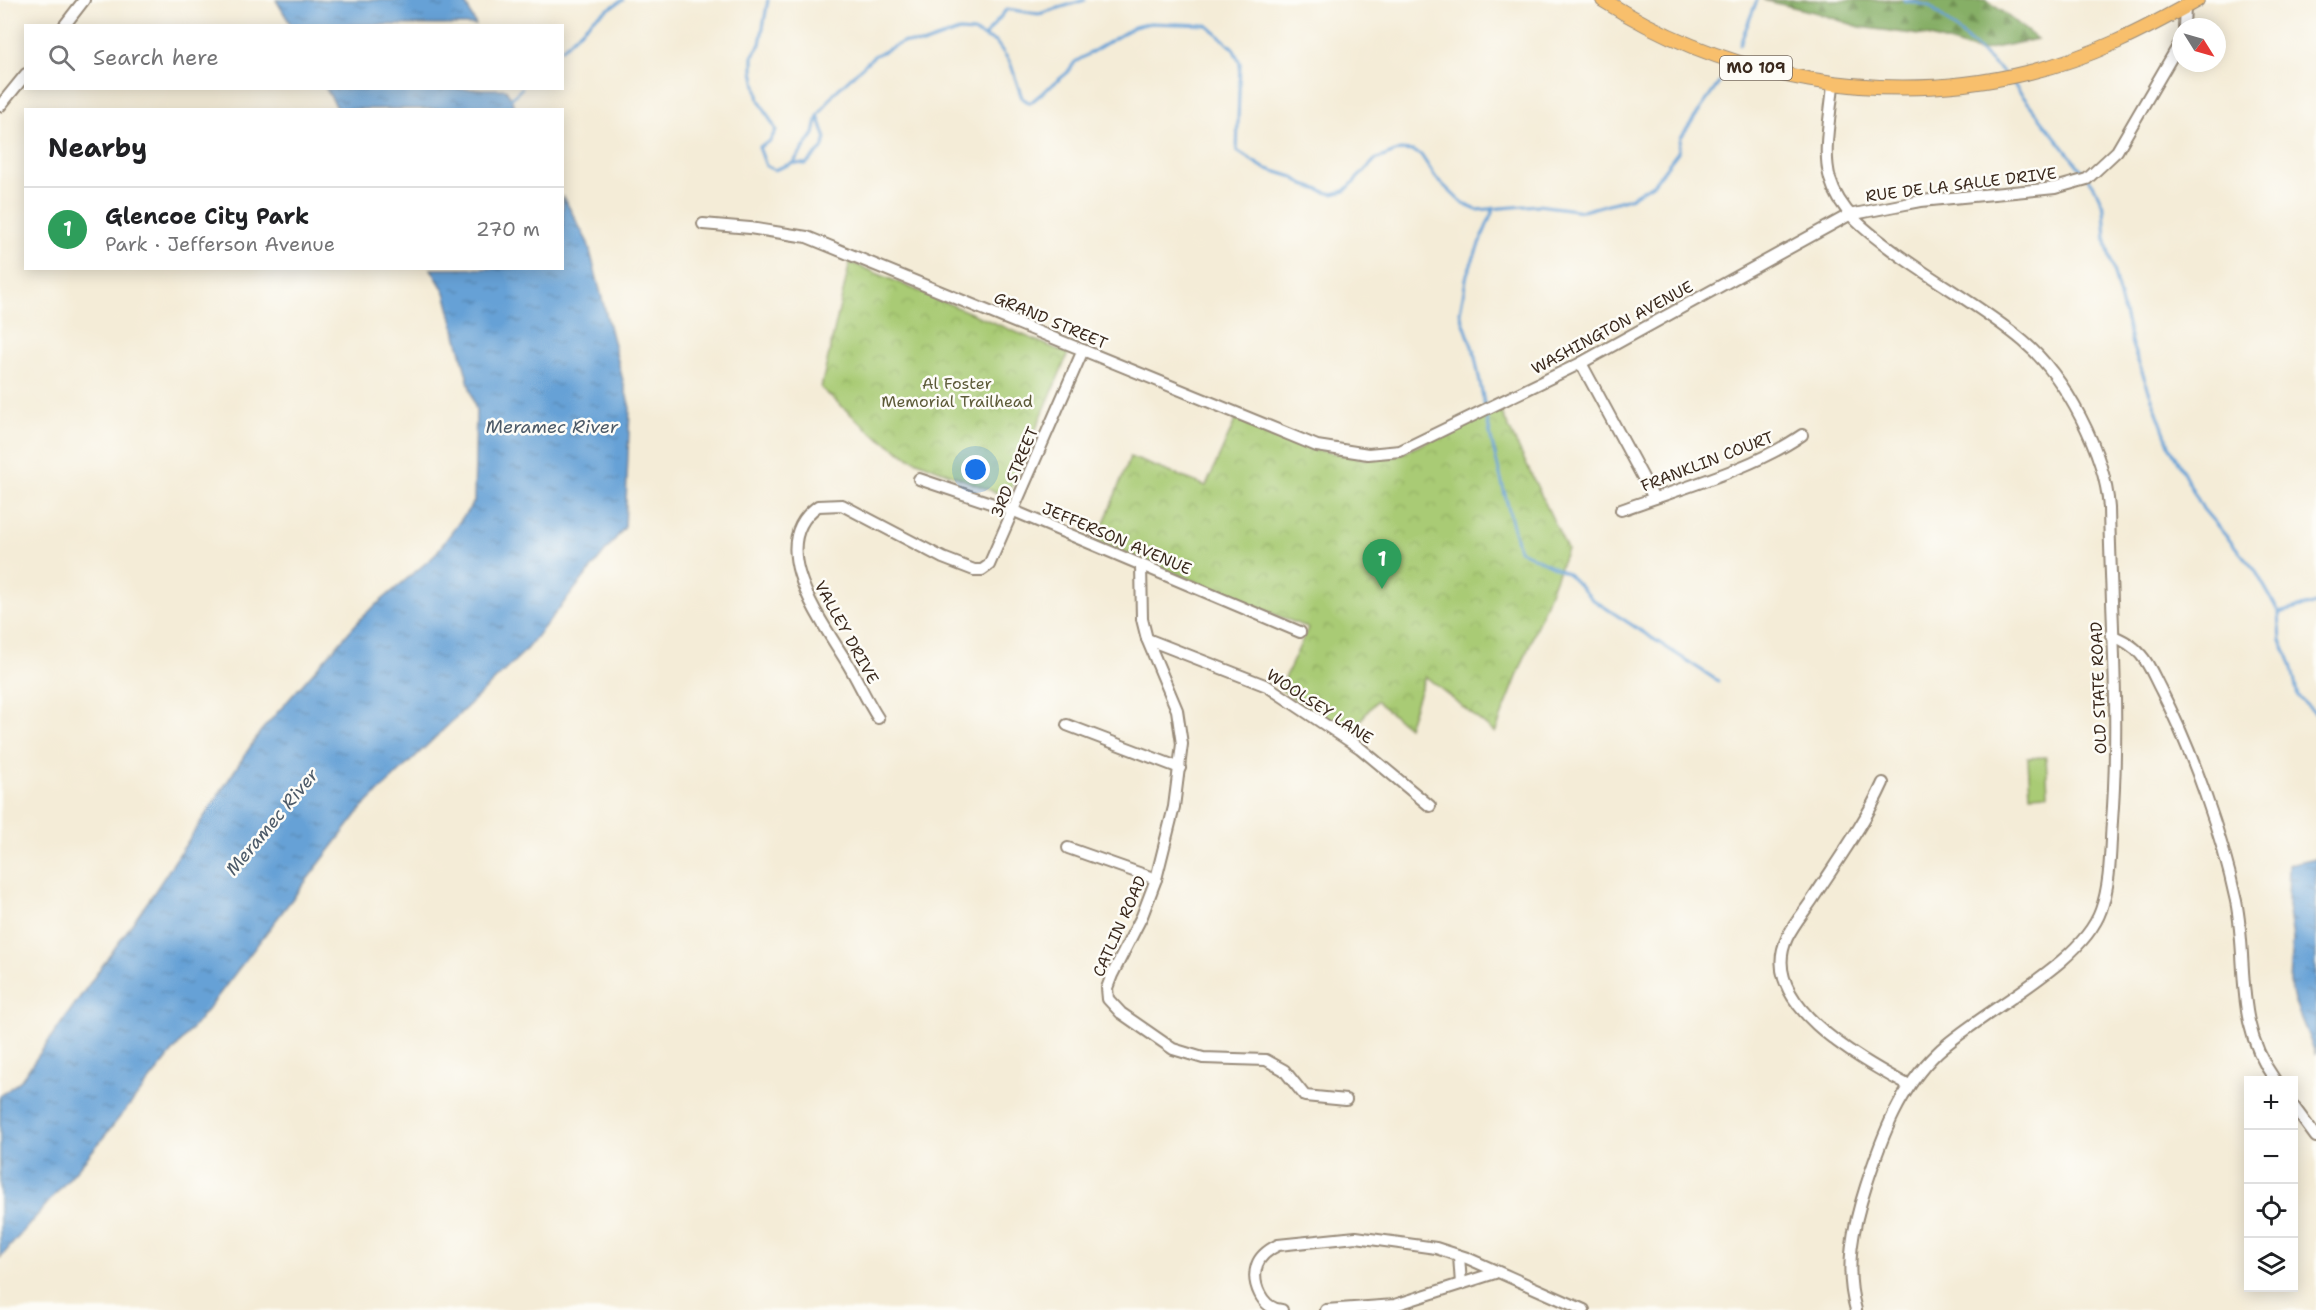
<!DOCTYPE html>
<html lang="en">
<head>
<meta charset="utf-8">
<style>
	body { margin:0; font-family:"Shantell Sans",sans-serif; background:#f6f6f6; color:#202124 }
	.controls { position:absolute; right:18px; bottom:18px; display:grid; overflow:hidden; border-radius:0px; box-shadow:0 3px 15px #0003 }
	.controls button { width:54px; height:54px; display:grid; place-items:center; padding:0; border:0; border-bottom:2px solid #e0e0e0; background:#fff; color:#202124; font:30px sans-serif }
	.compass { position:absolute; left:2172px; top:18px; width:54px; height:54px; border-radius:50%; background:#fff; box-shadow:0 3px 15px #0003; rotate:127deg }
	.you { position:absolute; left:976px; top:470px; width:21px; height:21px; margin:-15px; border:4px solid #fff; border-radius:50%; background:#1a73e8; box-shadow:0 0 0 9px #1a73e833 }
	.badge { display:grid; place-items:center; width:39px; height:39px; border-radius:50%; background:#0f766e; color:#fff; font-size:20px; font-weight:700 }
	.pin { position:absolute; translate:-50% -50px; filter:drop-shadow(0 2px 3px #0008) }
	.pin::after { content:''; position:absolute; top:32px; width:21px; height:18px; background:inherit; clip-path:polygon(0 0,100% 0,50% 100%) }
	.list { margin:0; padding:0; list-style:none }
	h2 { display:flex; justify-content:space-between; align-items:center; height:78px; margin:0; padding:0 24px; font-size:26px }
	h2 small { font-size:20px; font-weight:400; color:#757577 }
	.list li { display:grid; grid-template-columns:39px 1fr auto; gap:18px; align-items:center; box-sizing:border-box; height:84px; padding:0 24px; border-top:2px solid #e0e0e0 }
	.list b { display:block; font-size:22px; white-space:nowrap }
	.list p { margin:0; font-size:20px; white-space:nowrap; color:#757577 }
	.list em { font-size:20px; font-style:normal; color:#757577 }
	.icon { flex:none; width:33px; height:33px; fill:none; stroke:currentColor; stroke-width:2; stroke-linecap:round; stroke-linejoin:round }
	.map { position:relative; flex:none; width:2316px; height:1310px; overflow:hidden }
	.search { position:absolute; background:#fff; box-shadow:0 3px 15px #0003; left:24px; top:24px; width:540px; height:66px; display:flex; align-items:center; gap:15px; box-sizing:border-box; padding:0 21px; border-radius:0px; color:#757577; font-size:22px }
	.panel { position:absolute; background:#fff; box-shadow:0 3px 15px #0003; left:24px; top:108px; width:540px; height:162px; border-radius:0px }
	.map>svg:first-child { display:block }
	.green { fill:#a9cb74; stroke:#727a49; stroke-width:1.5 }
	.forest { fill:url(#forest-firs); stroke:#606c42; stroke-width:1.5 }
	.park { fill:url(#park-crowns); stroke:#727a49; stroke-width:1.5 }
	.water { fill:url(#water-ripples); stroke:#50667a; stroke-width:1.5 }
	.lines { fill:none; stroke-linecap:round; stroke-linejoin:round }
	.stream { stroke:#66a1d6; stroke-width:3 }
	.minor-casing { stroke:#988b7a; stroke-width:14 }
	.major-casing { stroke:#988b7a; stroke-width:16 }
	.minor { stroke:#fff; stroke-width:10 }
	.major { stroke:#f8bf6c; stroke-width:14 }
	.labels { text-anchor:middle; stroke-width:5; stroke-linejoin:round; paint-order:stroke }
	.shield { fill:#fdfcf7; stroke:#75695f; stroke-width:1.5 }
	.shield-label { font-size:15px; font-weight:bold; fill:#3b2a1e }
	.street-label { font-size:16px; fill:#3b2a1e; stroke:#fdfcf7 }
	.park-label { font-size:16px; fill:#5c5a38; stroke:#fdfcf7 }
	.water-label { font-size:18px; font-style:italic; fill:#4c5a68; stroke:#fdfcf7 }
</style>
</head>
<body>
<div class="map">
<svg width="2316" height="1310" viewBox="0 0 2316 1310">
	<defs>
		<pattern id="forest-firs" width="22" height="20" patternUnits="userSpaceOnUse" patternTransform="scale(1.5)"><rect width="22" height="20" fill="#86af66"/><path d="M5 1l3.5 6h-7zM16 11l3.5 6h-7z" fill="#6f8f53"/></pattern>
		<pattern id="park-crowns" width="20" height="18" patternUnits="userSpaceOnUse" patternTransform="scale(1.5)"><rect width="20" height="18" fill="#a9cb74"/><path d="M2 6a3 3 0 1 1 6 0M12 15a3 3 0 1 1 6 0" fill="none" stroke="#92ae64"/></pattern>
		<pattern id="water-ripples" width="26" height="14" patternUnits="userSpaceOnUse" patternTransform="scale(1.5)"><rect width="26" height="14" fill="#66a1d6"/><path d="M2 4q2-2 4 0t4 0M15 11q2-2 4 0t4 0" fill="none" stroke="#5583ad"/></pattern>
	</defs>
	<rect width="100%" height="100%" fill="#fdfcf7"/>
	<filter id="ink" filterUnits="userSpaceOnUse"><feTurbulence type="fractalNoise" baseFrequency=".0167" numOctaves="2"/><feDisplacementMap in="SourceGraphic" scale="12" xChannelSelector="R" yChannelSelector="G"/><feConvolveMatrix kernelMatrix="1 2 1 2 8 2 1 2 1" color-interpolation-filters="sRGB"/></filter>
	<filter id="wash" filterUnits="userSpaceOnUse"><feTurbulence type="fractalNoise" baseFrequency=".008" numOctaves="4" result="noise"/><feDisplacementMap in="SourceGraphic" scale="24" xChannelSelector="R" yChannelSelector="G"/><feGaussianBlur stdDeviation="1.35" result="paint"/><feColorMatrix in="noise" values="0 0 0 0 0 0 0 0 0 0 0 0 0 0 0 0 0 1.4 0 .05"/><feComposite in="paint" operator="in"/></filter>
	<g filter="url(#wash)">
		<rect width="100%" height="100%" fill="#f4ecd7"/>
		<!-- green -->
		<path class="green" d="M 2046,757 L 2048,794 L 2030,795 L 2028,758 Z"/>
		<!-- forest -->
		<path class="forest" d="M 1763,0 L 1987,0 L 2037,39 L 1978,51 L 1927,36 L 1860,27 L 1814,12 Z"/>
		<!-- park -->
		<g class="park">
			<path d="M 850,262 L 1068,354 L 1007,497 L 910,458 L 872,433 L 821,388 Z"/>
			<path d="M 1500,409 L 1567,549 L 1495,733 L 1425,676 L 1408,727 L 1376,701 L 1348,736 L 1280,689 L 1308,628 L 1097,541 L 1130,457 L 1206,486 L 1236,419 L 1313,449 L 1365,459 L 1394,457 Z"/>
		</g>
		<!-- water -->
		<g class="water">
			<path d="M 276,0 L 464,0 L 476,25 L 291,25 Z"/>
			<path d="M 326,89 L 506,89 L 516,109 L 338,109 Z"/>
			<path d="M 563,196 L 588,243 L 630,408 L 625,527 L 524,652 L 362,808 L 211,1005 L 85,1160 L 0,1258 L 0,1096 L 21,1080 L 151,897 L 260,732 L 364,615 L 434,556 L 474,502 L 476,411 L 445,292 L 431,269 L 562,268 Z"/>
			<path d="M 2316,858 L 2316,1055 L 2294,1001 L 2290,982 L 2293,938 L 2288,906 L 2289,864 Z"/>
		</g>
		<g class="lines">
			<!-- stream -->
			<g class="stream">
				<path d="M 768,0 L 760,44 L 753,55 L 753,71 L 759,100 L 776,130 L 770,141 L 759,147 L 766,166 L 774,170 L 793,163 L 814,134 L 818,116 L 834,93 L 874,56 L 903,42 L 922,44 L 959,31 L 974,32 L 984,37 L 996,42 L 1010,62 L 1022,98 L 1030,103 L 1067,73 L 1075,62 L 1134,27 L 1150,23 L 1207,25 L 1233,48 L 1240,63 L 1237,151 L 1264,168 L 1293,177 L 1304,185 L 1332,194 L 1345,191 L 1375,160 L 1400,150 L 1413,151 L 1421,155 L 1436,178 L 1463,204 L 1477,210 L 1538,205 L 1583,211 L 1630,198 L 1654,183 L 1678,152 L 1681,137 L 1719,83"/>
				<path d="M 1904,0 L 1930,6 L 2003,72"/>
				<path d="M 984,37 L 1007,9 L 1039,14 L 1085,0"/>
				<path d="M 1740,44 L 1757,0"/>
				<path d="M 562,49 L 594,18 L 623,0"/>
				<path d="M 2011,81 L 2094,186 L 2104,208 L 2106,242 L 2132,345 L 2170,447 L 2203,509 L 2255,570 L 2271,598 L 2279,613 L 2281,640 L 2291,664 L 2298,697 L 2316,714"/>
				<path d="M 508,102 L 522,88"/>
				<path d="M 793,163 L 806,164 L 822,149 L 826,139 L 819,118"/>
				<path d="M 1494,208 L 1467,274 L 1460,312 L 1474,352 L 1492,443 L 1519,550 L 1568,574 L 1592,599 L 1718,681"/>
				<path d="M 2279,613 L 2316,603"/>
			</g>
		</g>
	</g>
	<g filter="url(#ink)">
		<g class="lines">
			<defs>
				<g id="minor">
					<path d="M 64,26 L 84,0"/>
					<path d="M 2184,27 L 2185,6"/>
					<path d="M 1833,84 C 1831,114 1822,150 1830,179 C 1840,213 1869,233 1896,253 C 1937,283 1984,308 2023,341 C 2066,377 2105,453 2109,508 C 2111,612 2120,717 2112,821 C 2110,850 2111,882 2101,910 C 2082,965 1981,1011 1938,1052 C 1900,1088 1882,1136 1866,1186 C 1853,1226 1844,1268 1856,1310"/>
					<path d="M 0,106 L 26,74"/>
					<path d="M 703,224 L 750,228 L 807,237 L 1317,446 L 1368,454 L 1400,451 L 1581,363 L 1849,215 L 1921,201 L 2055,188 L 2087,179 L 2117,151 L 2181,41"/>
					<path d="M 1581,363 L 1654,498"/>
					<path d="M 919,479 L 1014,511 L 1300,632"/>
					<path d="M 1621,510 C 1678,489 1753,469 1802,435"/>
					<path d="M 1141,565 L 1142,619 L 1147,639 L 1177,710 L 1182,744 L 1174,807 L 1156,879 L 1142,916 L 1112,975 L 1107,988 L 1108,999 L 1121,1013 L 1173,1049 L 1203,1058 L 1266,1060 L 1284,1070 L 1305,1096 L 1346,1100"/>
					<path d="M 2111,635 C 2123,640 2133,645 2141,655 C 2150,665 2155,679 2161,690 C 2192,750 2222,835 2236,901 C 2249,967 2233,1021 2275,1080"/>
					<path d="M 1147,639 L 1267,686 L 1360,748 L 1430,806"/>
					<path d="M 878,718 C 867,701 859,683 849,666 C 825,625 762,546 818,506 L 842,505 L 943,558 L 974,570 L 982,570 L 989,565 L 1083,350"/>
					<path d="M 1067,725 L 1180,768"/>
					<path d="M 1883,783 C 1864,825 1837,861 1812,900 C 1804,912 1793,925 1787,938 C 1756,1004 1864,1061 1909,1086"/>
					<path d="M 1068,848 L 1156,879"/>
					<path d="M 2294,1107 L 2316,1137"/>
					<path d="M 1459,1256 L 1461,1284"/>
					<path d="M 1282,1310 C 1262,1309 1251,1283 1257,1265 C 1260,1256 1270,1249 1278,1245 L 1356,1237 L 1436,1248 L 1467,1258 L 1584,1310"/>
					<path d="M 1326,1310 L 1395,1305 L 1495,1273"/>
				</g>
				<path id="major" d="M 1603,0 C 1729,80 1885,108 2030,72 C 2090,58 2144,30 2197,0"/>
			</defs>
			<!-- minor casing -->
			<use href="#minor" class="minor-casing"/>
			<!-- major casing -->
			<use href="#major" class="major-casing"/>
			<!-- minor -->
			<use href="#minor" class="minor"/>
			<!-- major -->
			<use href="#major" class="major"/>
		</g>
	</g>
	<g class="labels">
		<!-- shield labels -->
		<rect class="shield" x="1720" y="56" width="72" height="24" rx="4.5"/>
		<g class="shield-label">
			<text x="1756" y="73">MO 109</text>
		</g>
		<!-- street labels -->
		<g class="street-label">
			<text transform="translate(1961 184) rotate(-7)" y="6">RUE DE LA SALLE DRIVE</text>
			<text transform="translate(1051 320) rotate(23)" y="6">GRAND STREET</text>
			<text transform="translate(1612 327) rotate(-28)" y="6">WASHINGTON AVENUE</text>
			<text transform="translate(1707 461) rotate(-21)" y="6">FRANKLIN COURT</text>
			<text transform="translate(1014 472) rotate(-67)" y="6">3RD STREET</text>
			<text transform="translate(1117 538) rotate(23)" y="6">JEFFERSON AVENUE</text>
			<text transform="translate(847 632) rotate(61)" y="6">VALLEY DRIVE</text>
			<text transform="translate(2098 688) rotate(-92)" y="6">OLD STATE ROAD</text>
			<text transform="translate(1320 706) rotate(33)" y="6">WOOLSEY LANE</text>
			<text transform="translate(1119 926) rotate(-66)" y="6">CATLIN ROAD</text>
		</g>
		<!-- park labels -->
		<g class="park-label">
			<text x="957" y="389">Al Foster<tspan x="957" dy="18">Memorial Trailhead</tspan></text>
		</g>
		<!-- water labels -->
		<g class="water-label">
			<text x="552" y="433">Meramec River</text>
			<text transform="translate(272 822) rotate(-50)" y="6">Meramec River</text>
		</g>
	</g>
</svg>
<div class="controls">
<button>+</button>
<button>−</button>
<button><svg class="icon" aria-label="locate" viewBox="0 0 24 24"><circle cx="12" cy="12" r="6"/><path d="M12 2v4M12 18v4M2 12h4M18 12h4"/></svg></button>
<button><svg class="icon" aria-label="layers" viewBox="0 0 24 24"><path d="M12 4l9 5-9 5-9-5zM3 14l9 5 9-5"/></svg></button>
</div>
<svg class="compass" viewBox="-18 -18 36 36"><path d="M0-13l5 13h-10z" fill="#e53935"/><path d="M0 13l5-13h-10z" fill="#757577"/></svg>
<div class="you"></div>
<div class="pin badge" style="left:1382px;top:589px;background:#2e9e5b">1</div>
<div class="search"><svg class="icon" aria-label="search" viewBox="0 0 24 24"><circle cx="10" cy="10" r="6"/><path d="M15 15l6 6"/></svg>Search here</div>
<section class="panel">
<h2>Nearby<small></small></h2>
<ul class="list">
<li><span class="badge" style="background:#2e9e5b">1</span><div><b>Glencoe City Park</b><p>Park · Jefferson Avenue</p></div><em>270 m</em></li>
</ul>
</section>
</div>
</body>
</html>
